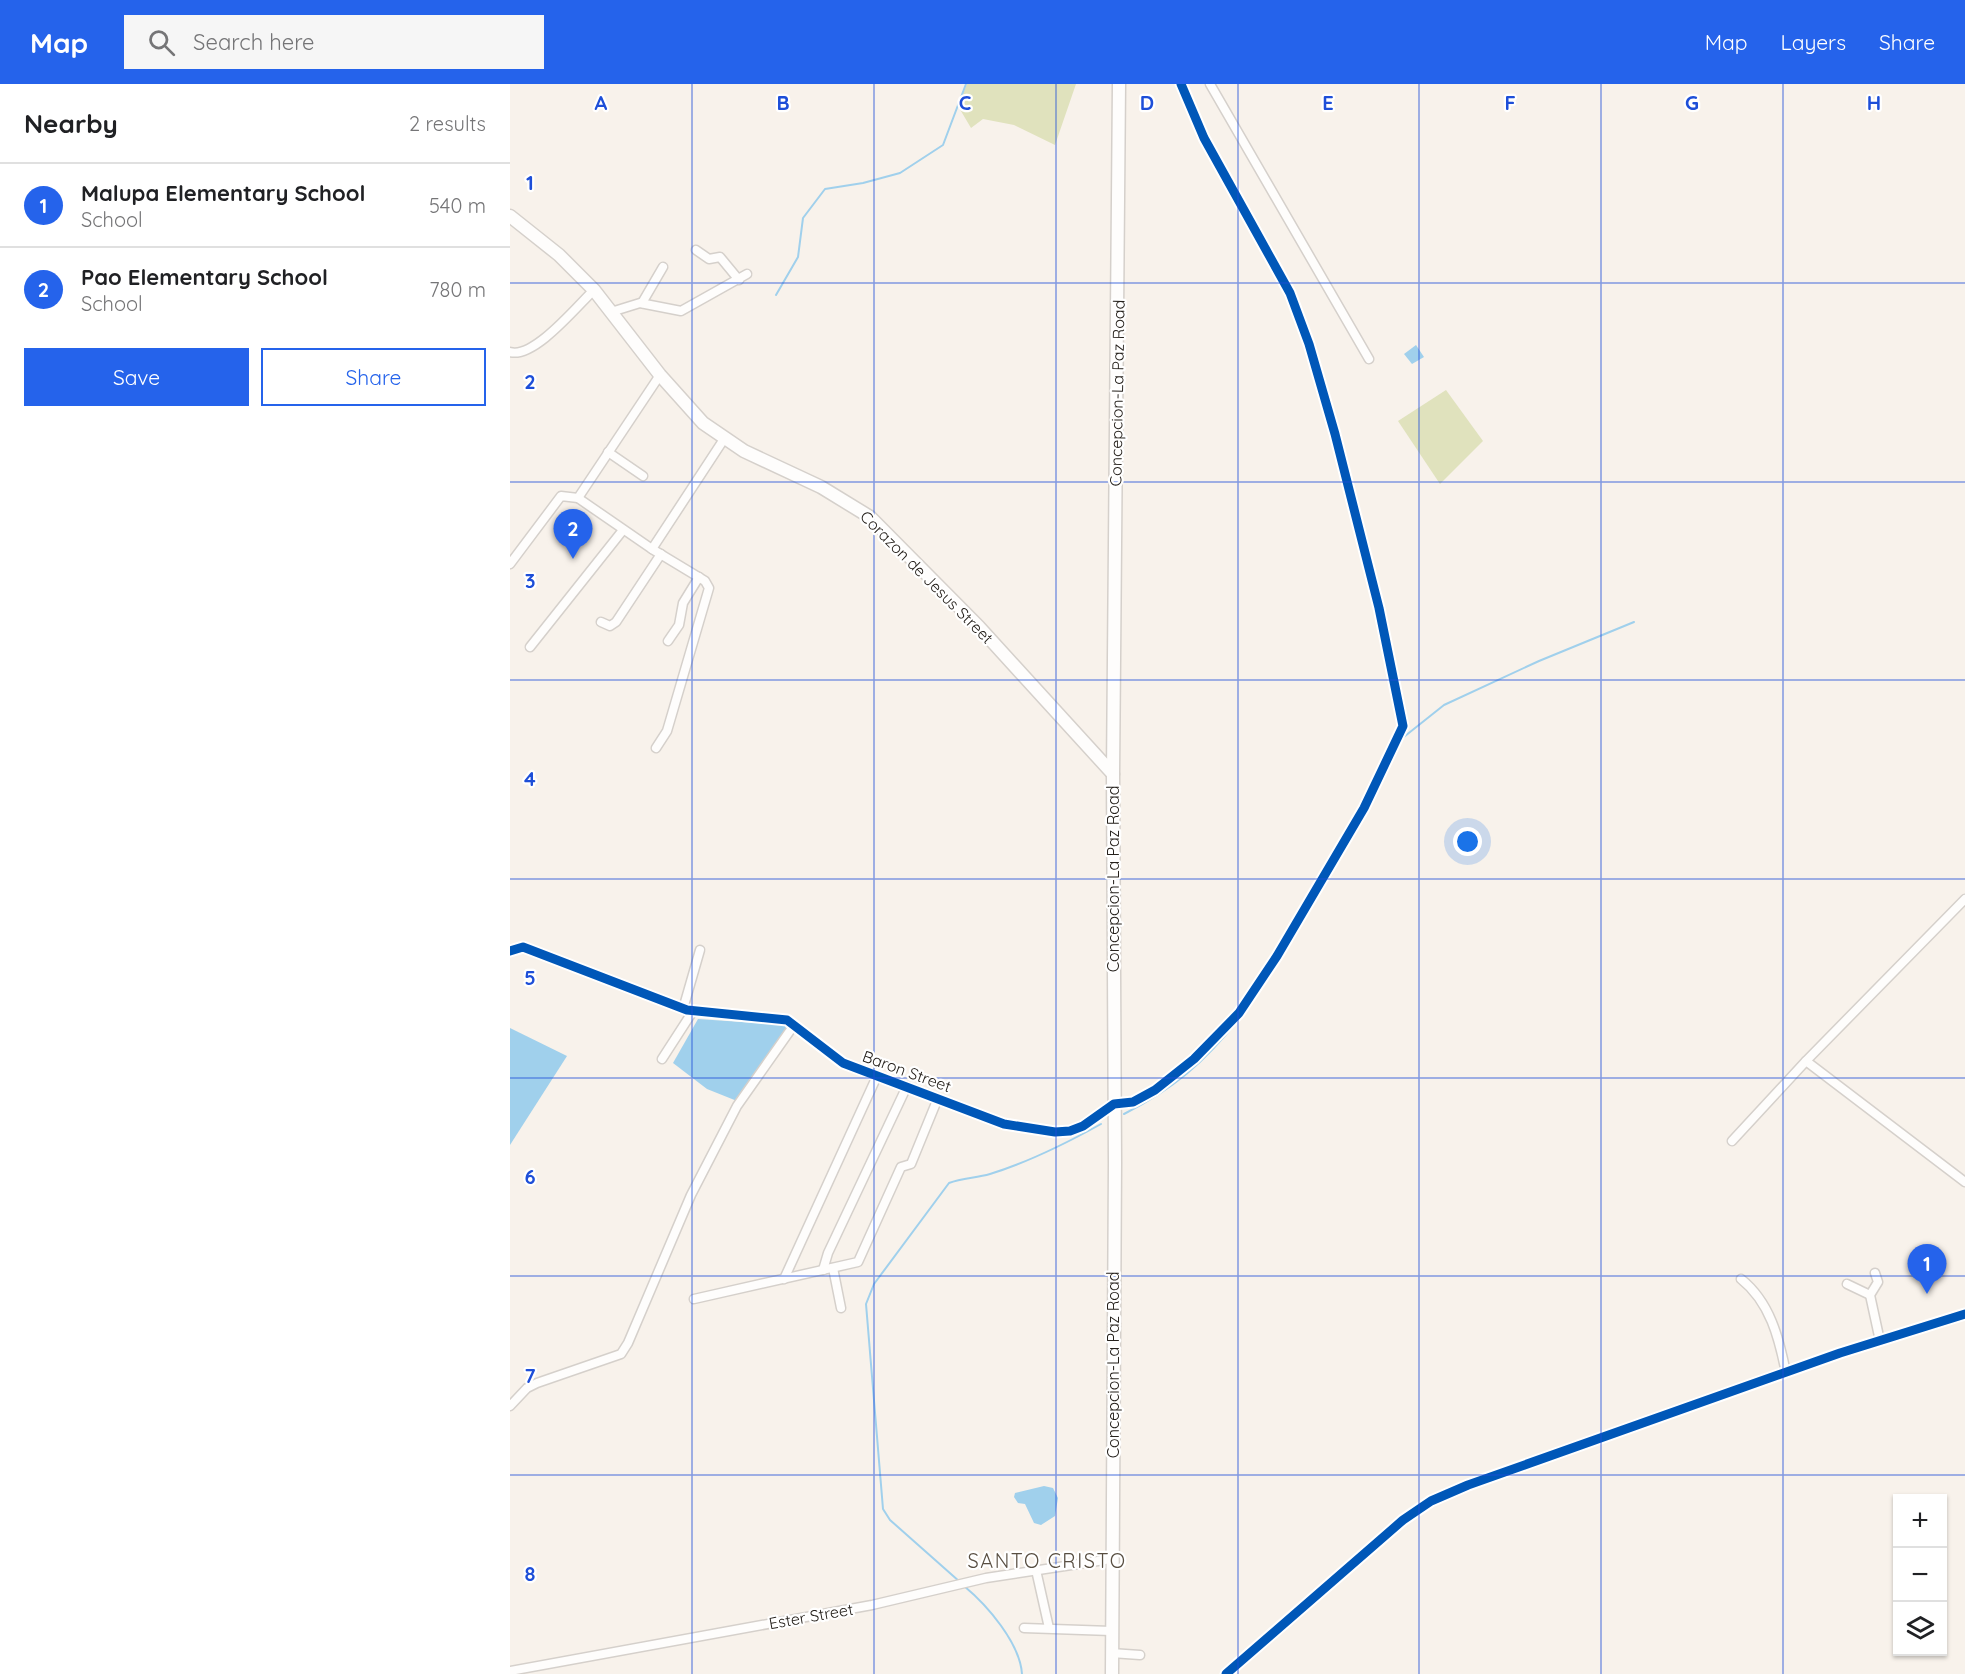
<!DOCTYPE html>
<html lang="en">
<head>
<meta charset="utf-8">
<style>
	body { margin:0; font-family:Quicksand,sans-serif; background:#f6f6f6; color:#202124 }
	.controls { position:absolute; right:18px; bottom:18px; display:grid; overflow:hidden; border-radius:0px; box-shadow:0 2px 4px #0004 }
	.controls button { width:54px; height:54px; display:grid; place-items:center; padding:0; border:0; border-bottom:2px solid #e0e0e0; background:#fff; color:#202124; font:30px sans-serif }
	.you { position:absolute; left:958px; top:758px; width:21px; height:21px; margin:-15px; border:4px solid #fff; border-radius:50%; background:#1a73e8; box-shadow:0 0 0 9px #1a73e833 }
	.badge { display:grid; place-items:center; width:39px; height:39px; border-radius:50%; background:#2563eb; color:#fff; font-size:20px; font-weight:700 }
	.pin { position:absolute; translate:-50% -50px; filter:drop-shadow(0 2px 3px #0008) }
	.pin::after { content:''; position:absolute; top:32px; width:21px; height:18px; background:inherit; clip-path:polygon(0 0,100% 0,50% 100%) }
	.list { margin:0; padding:0; list-style:none }
	h2 { display:flex; justify-content:space-between; align-items:center; height:78px; margin:0; padding:0 24px; font-size:26px }
	h2 small { font-size:20px; font-weight:400; color:#757577 }
	.list li { display:grid; grid-template-columns:39px 1fr auto; gap:18px; align-items:center; box-sizing:border-box; height:84px; padding:0 24px; border-top:2px solid #e0e0e0 }
	.list b { display:block; font-size:22px; white-space:nowrap }
	.list p { margin:0; font-size:20px; white-space:nowrap; color:#757577 }
	.list em { font-size:20px; font-style:normal; color:#757577 }
	.actions { display:flex; gap:12px; padding:18px 24px }
	.actions a { flex:1; padding:14px 0; border:2px solid #2563eb; border-radius:0px; text-align:center; font-size:21px; color:#2563eb }
	.actions .main { background:#2563eb; color:#fff }
	.icon { flex:none; width:33px; height:33px; fill:none; stroke:currentColor; stroke-width:2; stroke-linecap:round; stroke-linejoin:round }
	.map { position:relative; flex:none; width:1455px; height:1590px; overflow:hidden }
	header { display:flex; align-items:center; gap:36px; box-sizing:border-box; height:84px; padding:0 30px; background:#2563eb; color:#fff }
	header strong { font-size:28px }
	nav { display:flex; gap:33px; margin-inline-start:auto; font-size:21px }
	.search { width:420px; height:54px; background:#f6f6f6; display:flex; align-items:center; gap:15px; box-sizing:border-box; padding:0 21px; border-radius:0px; color:#757577; font-size:22px }
	main { display:flex }
	aside { flex:1; background:#fff }
	.map>svg:first-child { display:block }
	.green { fill:#e0e2bd }
	.water { fill:#a0d0ec }
	.lines { fill:none; stroke-linecap:round; stroke-linejoin:round }
	.stream { stroke:#a0d0ec; stroke-width:2 }
	.street-casing { stroke:#d5d0cb; stroke-width:11 }
	.secondary-casing { stroke:#d5d0cb; stroke-width:15 }
	.street { stroke:#fefdfc; stroke-width:8 }
	.secondary { stroke:#fefdfc; stroke-width:12 }
	.cycleway-casing { stroke:#fff; stroke-width:13 }
	.cycleway { stroke:#0057b8; stroke-width:9 }
	.grid { fill:none; stroke:#1d4ed8; stroke-width:1.5; stroke-opacity:0.55 }
	.labels { text-anchor:middle; stroke-width:4.5; stroke-linejoin:round; paint-order:stroke }
	.street-label { font-size:16px; fill:#25201b; stroke:#fff }
	.quarter-label { font-size:20px; letter-spacing:1.5px; fill:#584e41; stroke:#fff }
	.grid-label { font-size:20px; text-anchor:middle; font-weight:bold; fill:#1d4ed8; stroke:#fff; stroke-width:4.5; stroke-linejoin:round; paint-order:stroke }
</style>
</head>
<body>
<header>
<strong>Map</strong>
<div class="search"><svg class="icon" aria-label="search" viewBox="0 0 24 24"><circle cx="10" cy="10" r="6"/><path d="M15 15l6 6"/></svg>Search here</div>
<nav><a>Map</a><a>Layers</a><a>Share</a></nav>
</header>
<main>
<aside>
<h2>Nearby<small>2 results</small></h2>
<ul class="list">
<li><span class="badge">1</span><div><b>Malupa Elementary School</b><p>School</p></div><em>540 m</em></li>
<li><span class="badge">2</span><div><b>Pao Elementary School</b><p>School</p></div><em>780 m</em></li>
</ul>
<div class="actions"><a class="main">Save</a><a>Share</a></div>
</aside>
<div class="map">
<svg width="1455" height="1590" viewBox="0 0 1455 1590">
	<rect width="100%" height="100%" fill="#f8f2eb"/>
	<!-- green -->
	<g class="green">
		<path d="M 457,0 L 566,0 L 545,61 L 504,41 L 473,35 L 461,44 L 448,22 Z"/>
		<path d="M 936,306 L 973,357 L 930,400 L 888,337 Z"/>
	</g>
	<!-- water -->
	<g class="water">
		<path d="M 906,261 L 914,273 L 902,280 L 894,270 Z"/>
		<path d="M 188,935 L 278,941 L 227,1017 L 197,1005 L 163,979 Z"/>
		<path d="M 0,944 L 57,972 L 0,1061 Z"/>
		<path d="M 534,1402 L 543,1404 L 548,1414 L 545,1432 L 531,1441 L 524,1439 L 515,1420 L 508,1419 L 504,1413 L 505,1409 Z"/>
	</g>
	<g class="lines">
		<!-- stream -->
		<g class="stream">
			<path d="M 266,211 L 288,173 L 293,134 L 315,105 L 353,99 L 390,89 L 433,61 L 456,0"/>
			<path d="M 890,656 L 934,621 L 1029,577 L 1124,538"/>
			<path d="M 789,843 L 807,812"/>
			<path d="M 735,927 L 761,889"/>
			<path d="M 614,1030 C 663,1005 694,979 728,936"/>
			<path d="M 450,1498 L 380,1436 L 373,1425 L 356,1220 L 364,1200 L 439,1099 C 452,1094 466,1094 480,1090 C 519,1078 555,1060 591,1040"/>
			<path d="M 454,1502 C 477,1521 510,1559 512,1590"/>
		</g>
		<defs>
			<g id="street">
				<path d="M 700,0 L 859,275"/>
				<path d="M 186,166 L 199,175 L 210,173 L 229,196"/>
				<path d="M 132,219 L 153,183"/>
				<path d="M 101,228 L 130,219 L 171,227 L 237,190"/>
				<path d="M 0,268 C 24,275 67,222 84,206"/>
				<path d="M 98,368 L 133,392"/>
				<path d="M 68,414 L 142,465 L 195,497 L 199,504 L 157,647 L 146,664"/>
				<path d="M 142,465 L 214,355"/>
				<path d="M 0,480 L 51,412 L 68,414 L 150,291"/>
				<path d="M 91,538 L 100,542 L 106,538 L 151,470"/>
				<path d="M 158,557 L 169,541 L 173,519 L 189,493"/>
				<path d="M 20,563 L 113,446"/>
				<path d="M 1455,815 L 1296,977 L 1455,1098"/>
				<path d="M 0,867 L 13,863 L 177,926 L 277,936 L 333,979 L 494,1040 L 545,1048 L 560,1047 L 573,1042 L 604,1020 L 623,1018 L 645,1006 L 684,975 L 729,929 L 767,872 L 854,724 L 893,642 L 869,524 L 825,350 L 799,260 L 780,209 L 694,54 L 671,0"/>
				<path d="M 173,925 L 190,866"/>
				<path d="M 152,975 L 183,927"/>
				<path d="M 1222,1057 L 1296,977"/>
				<path d="M 323,1184 L 331,1224"/>
				<path d="M 313,1186 L 318,1169 L 397,1002"/>
				<path d="M 1365,1189 L 1368,1198 L 1360,1211 L 1370,1257"/>
				<path d="M 274,1195 L 367,992"/>
				<path d="M 1231,1195 C 1260,1218 1269,1254 1276,1289"/>
				<path d="M 1337,1200 L 1360,1211"/>
				<path d="M 184,1215 L 348,1178 L 391,1083 L 401,1080 L 428,1014"/>
				<path d="M 0,1322 L 17,1304 L 27,1299 L 111,1270 L 118,1259 L 181,1111 L 227,1022 L 284,941"/>
				<path d="M 526,1486 L 539,1544"/>
				<path d="M 514,1544 L 601,1547"/>
				<path d="M 601,1569 L 630,1571"/>
				<path d="M 0,1587 L 362,1521 L 476,1494 L 601,1475"/>
				<path d="M 716,1590 L 893,1436 L 921,1417 L 958,1401 L 1330,1269 L 1455,1230"/>
			</g>
			<g id="secondary">
				<path d="M 0,132 L 49,171 L 84,206 L 150,291 L 193,339 L 234,367 L 311,403 L 360,433 L 469,543 L 603,690"/>
				<path d="M 602,1590 L 605,1079 L 603,690 L 609,0"/>
			</g>
		</defs>
		<!-- street casing -->
		<use href="#street" class="street-casing"/>
		<!-- secondary casing -->
		<use href="#secondary" class="secondary-casing"/>
		<!-- street -->
		<use href="#street" class="street"/>
		<!-- secondary -->
		<use href="#secondary" class="secondary"/>
		<defs>
			<g id="cycleway">
				<path d="M 0,867 L 13,863 L 177,926 L 277,936 L 333,979 L 494,1040 L 545,1048 L 560,1047 L 573,1042 L 604,1020 L 623,1018 L 645,1006 L 684,975 L 729,929 L 767,872 L 854,724 L 893,642 L 869,524 L 825,350 L 799,260 L 780,209 L 694,54 L 671,0"/>
				<path d="M 716,1590 L 893,1436 L 921,1417 L 958,1401 L 1330,1269 L 1455,1230"/>
			</g>
		</defs>
		<!-- cycleway casing -->
		<use href="#cycleway" class="cycleway-casing"/>
		<!-- cycleway -->
		<use href="#cycleway" class="cycleway"/>
	</g>
	<!-- grid -->
	<path class="grid" d="M 182,0 L 182,1590M 364,0 L 364,1590M 546,0 L 546,1590M 728,0 L 728,1590M 909,0 L 909,1590M 1091,0 L 1091,1590M 1273,0 L 1273,1590M 0,199 L 1455,199M 0,398 L 1455,398M 0,596 L 1455,596M 0,795 L 1455,795M 0,994 L 1455,994M 0,1192 L 1455,1192M 0,1391 L 1455,1391"/>
	<g class="labels">
		<!-- street labels -->
		<g class="street-label">
			<text transform="translate(607 309) rotate(-89)" y="6">Concepcion-La Paz Road</text>
			<text transform="translate(417 493) rotate(45)" y="6">Corazon de Jesus Street</text>
			<text transform="translate(603 795) rotate(-90)" y="6">Concepcion-La Paz Road</text>
			<text transform="translate(397 987) rotate(20)" y="6">Baron Street</text>
			<text transform="translate(603 1281) rotate(-90)" y="6">Concepcion-La Paz Road</text>
			<text transform="translate(301 1532) rotate(-10)" y="6">Ester Street</text>
		</g>
		<!-- quarter labels -->
		<g class="quarter-label">
			<text x="537" y="1484">SANTO CRISTO</text>
		</g>
	</g>
	<g class="grid-label">
		<text x="91" y="26">A</text>
		<text x="273" y="26">B</text>
		<text x="455" y="26">C</text>
		<text x="637" y="26">D</text>
		<text x="818" y="26">E</text>
		<text x="1000" y="26">F</text>
		<text x="1182" y="26">G</text>
		<text x="1364" y="26">H</text>
		<text x="20" y="106">1</text>
		<text x="20" y="305">2</text>
		<text x="20" y="504">3</text>
		<text x="20" y="702">4</text>
		<text x="20" y="901">5</text>
		<text x="20" y="1100">6</text>
		<text x="20" y="1299">7</text>
		<text x="20" y="1497">8</text>
	</g>
</svg>
<div class="controls">
<button>+</button>
<button>−</button>
<button><svg class="icon" aria-label="layers" viewBox="0 0 24 24"><path d="M12 4l9 5-9 5-9-5zM3 14l9 5 9-5"/></svg></button>
</div>
<div class="you"></div>
<div class="pin badge" style="left:1417px;top:1210px">1</div>
<div class="pin badge" style="left:63px;top:475px">2</div>
</div>
</main>
</body>
</html>
